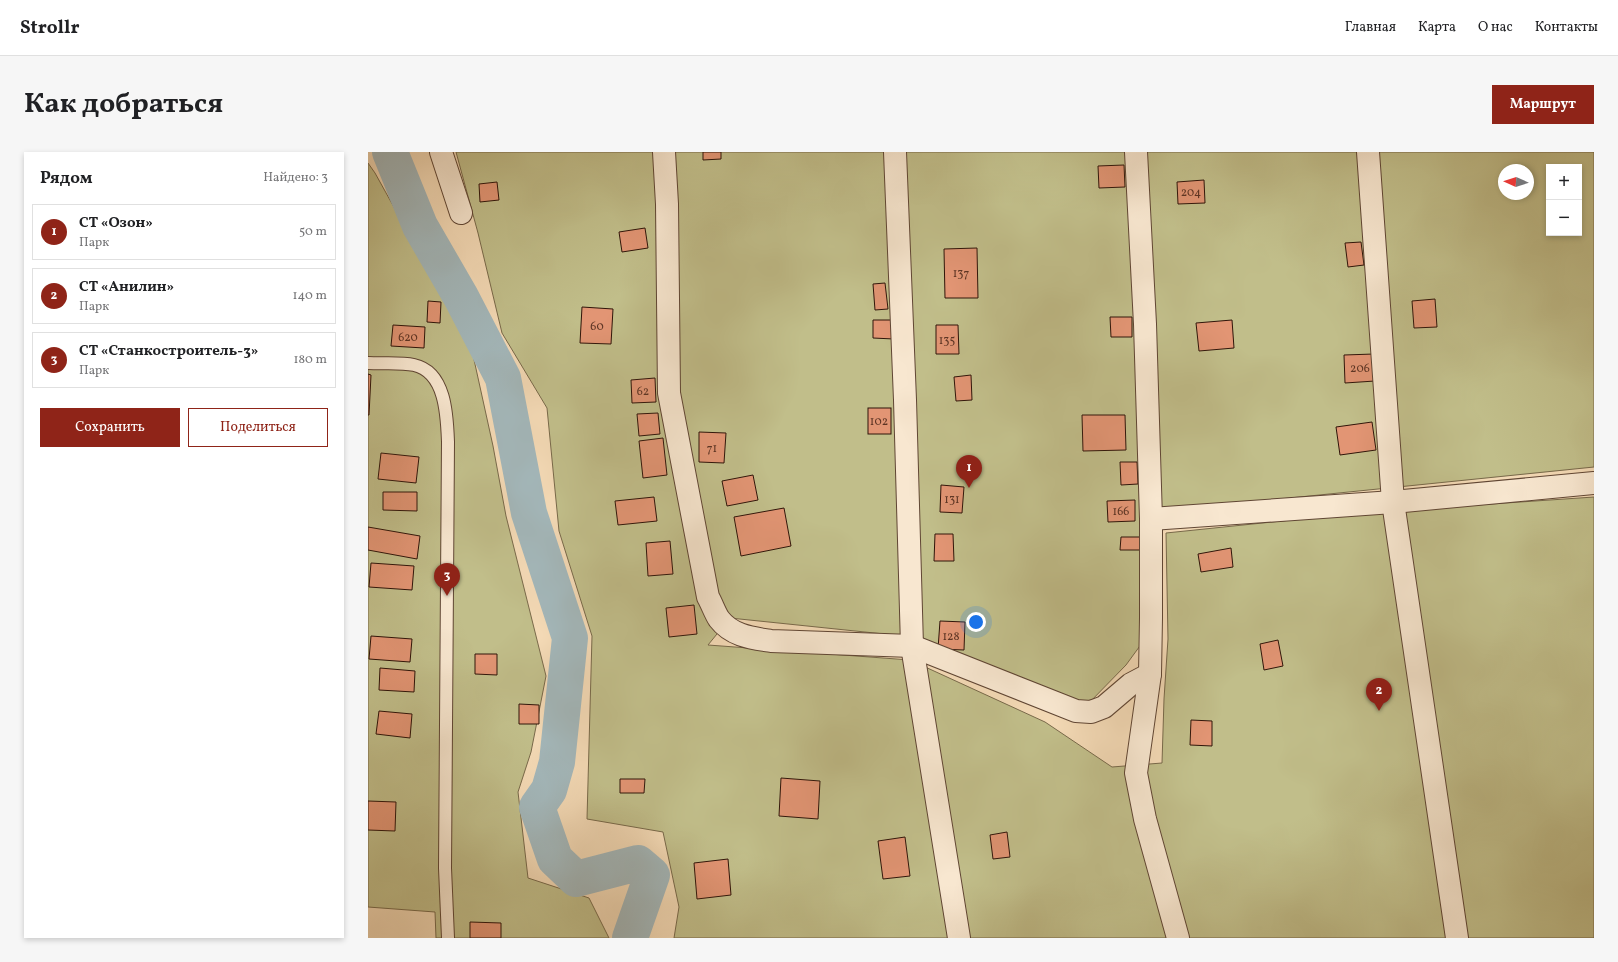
<!DOCTYPE html>
<html lang="ru">
<head>
<meta charset="utf-8">
<style>
	body { margin:0; font-family:Vollkorn,serif; background:#f6f6f6; color:#202124 }
	.controls { position:absolute; right:12px; top:12px; display:grid; overflow:hidden; border-radius:0px; box-shadow:0 2px 6px #0003 }
	.controls button { width:36px; height:36px; display:grid; place-items:center; padding:0; border:0; border-bottom:1px solid #e0e0e0; background:#fff; color:#202124; font:20px sans-serif }
	.compass { position:absolute; left:1130px; top:12px; width:36px; height:36px; border-radius:50%; background:#fff; box-shadow:0 2px 6px #0003; rotate:273deg }
	.you { position:absolute; left:608px; top:470px; width:14px; height:14px; margin:-10px; border:3px solid #fff; border-radius:50%; background:#1a73e8; box-shadow:0 0 0 6px #1a73e833 }
	.badge { display:grid; place-items:center; width:26px; height:26px; border-radius:50%; background:#8f2418; color:#fff; font-size:13px; font-weight:700 }
	.pin { position:absolute; translate:-50% -33px; filter:drop-shadow(0 1px 2px #0008) }
	.pin::after { content:''; position:absolute; top:21px; width:14px; height:12px; background:inherit; clip-path:polygon(0 0,100% 0,50% 100%) }
	.list { margin:0; padding:0; list-style:none }
	h2 { display:flex; justify-content:space-between; align-items:center; height:52px; margin:0; padding:0 16px; font-size:17px }
	h2 small { font-size:13px; font-weight:400; color:#757577 }
	.list li { display:grid; grid-template-columns:26px 1fr auto; gap:12px; align-items:center; box-sizing:border-box; height:56px; margin:0 8px 8px; padding:0 8px; border:1px solid #e0e0e0; border-radius:0px }
	.list b { display:block; font-size:15px; white-space:nowrap }
	.list p { margin:0; font-size:13px; white-space:nowrap; color:#757577 }
	.list em { font-size:13px; font-style:normal; color:#757577 }
	.actions { display:flex; gap:8px; padding:12px 16px }
	.actions a { flex:1; padding:9px 0; border:1px solid #8f2418; border-radius:0px; text-align:center; font-size:14px; color:#8f2418 }
	.actions .main { background:#8f2418; color:#fff }
	.map { position:relative; flex:none; width:1226px; height:786px; overflow:hidden; border-radius:0px }
	header { display:flex; align-items:center; gap:24px; box-sizing:border-box; height:56px; padding:0 20px; background:#fff; border-bottom:1px solid #e0e0e0 }
	header strong { font-size:19px }
	nav { display:flex; gap:22px; margin-inline-start:auto; font-size:14px }
	.intro { display:flex; align-items:center; justify-content:space-between; box-sizing:border-box; height:96px; padding:0 24px }
	h1 { margin:0; font-size:28px }
	.button { padding:10px 18px; border-radius:0px; background:#8f2418; color:#fff; font-size:14px; font-weight:700 }
	main { display:flex; gap:24px; padding:0 24px }
	aside { flex:1; background:#fff; border-radius:0px; box-shadow:0 2px 6px #0003 }
	.map>svg:first-child { display:block }
	.green { fill:#c1be8a; stroke:#78694a; fill-rule:evenodd }
	.lines { fill:none; stroke-linecap:round; stroke-linejoin:round }
	.river { stroke:#a3b7ba; stroke-width:36 }
	.building { fill:#e29574; stroke:#2f1409 }
	.service-casing { stroke:#604634; stroke-width:14 }
	.minor-casing { stroke:#604634; stroke-width:24 }
	.service { stroke:#f8e7d0; stroke-width:12 }
	.minor { stroke:#f8e7d0; stroke-width:22 }
	.labels { text-anchor:middle; stroke-width:3.5; stroke-linejoin:round; paint-order:stroke }
	.number-label { font-size:12px; fill:#5c3424 }
</style>
</head>
<body>
<header>
<strong>Strollr</strong>
<nav><a>Главная</a><a>Карта</a><a>О нас</a><a>Контакты</a></nav>
</header>
<div class="intro"><h1>Как добраться</h1><a class="button">Маршрут</a></div>
<main>
<aside>
<h2>Рядом<small>Найдено: 3</small></h2>
<ul class="list">
<li><span class="badge">1</span><div><b>СТ «Озон»</b><p>Парк</p></div><em>50 m</em></li>
<li><span class="badge">2</span><div><b>СТ «Анилин»</b><p>Парк</p></div><em>140 m</em></li>
<li><span class="badge">3</span><div><b>СТ «Станкостроитель-3»</b><p>Парк</p></div><em>180 m</em></li>
</ul>
<div class="actions"><a class="main">Сохранить</a><a>Поделиться</a></div>
</aside>
<div class="map">
<svg width="1226" height="786" viewBox="0 0 1226 786">
	<rect width="100%" height="100%" fill="#f4dab6"/>
	<filter id="stains"><feTurbulence type="fractalNoise" baseFrequency=".005" numOctaves="4"/><feColorMatrix values="0 0 0 0 .2 0 0 0 0 .09 0 0 0 0 .02 0 0 0 .5 -.17"/></filter>
	<radialGradient id="worn" r=".72"><stop offset=".6" stop-color="#630" stop-opacity="0"/><stop offset="1" stop-color="#630" stop-opacity=".3"/></radialGradient>
	<!-- green -->
	<g class="green">
		<path d="M 88,0 L 1226,0 L 1226,315 L 804,358 L 774,365 L 777,487 L 758,513 L 718,554 L 545,485 L 362,466 L 340,493 L 542,508 L 677,570 L 744,615 L 794,611 L 796,547 L 800,487 L 798,381 L 991,361 L 1226,345 L 1226,786 L 306,786 L 311,755 L 295,680 L 219,667 L 224,484 L 191,379 L 179,256 L 134,181 L 110,81 ZM 1181,15 L 1211,15 L 1211,81 L 1181,81 ZM 1136,18 L 1160,18 L 1160,42 L 1136,42 Z"/>
		<path d="M 0,11 L 7,21 L 103,194 L 125,294 L 138,364 L 178,524 L 163,600 L 150,640 L 160,726 L 221,746 L 241,786 L 68,786 L 67,760 L 0,755 Z"/>
	</g>
	<g class="lines">
		<!-- river -->
		<path class="river" d="M 22,0 L 52,74 L 93,145 L 135,226 L 161,361 L 202,486 L 189,610 L 181,638 L 169,655 L 187,707 L 208,727 L 270,711 L 284,723 L 262,786"/>
	</g>
	<!-- building -->
	<g class="building">
		<path d="M 335,0 L 353,0 L 353,7 L 335,8 Z"/>
		<path d="M 756,13 L 757,35 L 731,36 L 730,14 Z"/>
		<path d="M 836,28 L 837,51 L 810,52 L 809,30 Z"/>
		<path d="M 129,30 L 131,48 L 112,50 L 111,32 Z"/>
		<path d="M 277,76 L 280,96 L 254,100 L 251,80 Z"/>
		<path d="M 993,90 L 996,113 L 980,115 L 977,91 Z"/>
		<path d="M 609,96 L 610,146 L 577,146 L 576,97 Z"/>
		<path d="M 517,131 L 520,157 L 507,158 L 505,132 Z"/>
		<path d="M 1067,147 L 1069,175 L 1046,176 L 1044,149 Z"/>
		<path d="M 60,149 L 73,150 L 72,171 L 59,170 Z"/>
		<path d="M 214,155 L 245,157 L 243,192 L 212,191 Z"/>
		<path d="M 742,165 L 764,165 L 764,185 L 743,185 Z"/>
		<path d="M 505,168 L 527,168 L 526,187 L 505,186 Z"/>
		<path d="M 864,168 L 866,196 L 831,199 L 828,171 Z"/>
		<path d="M 25,173 L 57,175 L 56,196 L 23,194 Z"/>
		<path d="M 568,173 L 590,173 L 591,202 L 568,202 Z"/>
		<path d="M 1006,202 L 1007,229 L 977,231 L 976,203 Z"/>
		<path d="M 0,222 L 3,223 L 1,263 L 0,263 Z"/>
		<path d="M 603,223 L 604,248 L 588,249 L 586,225 Z"/>
		<path d="M 287,226 L 288,250 L 264,251 L 263,228 Z"/>
		<rect x="500" y="256" width="23" height="26"/>
		<path d="M 290,261 L 292,282 L 271,284 L 269,262 Z"/>
		<path d="M 714,263 L 757,263 L 758,298 L 715,299 Z"/>
		<path d="M 1004,270 L 1008,298 L 972,303 L 968,275 Z"/>
		<path d="M 331,280 L 358,281 L 356,311 L 331,310 Z"/>
		<path d="M 295,286 L 299,323 L 275,326 L 271,289 Z"/>
		<path d="M 13,301 L 51,305 L 48,331 L 10,327 Z"/>
		<path d="M 752,310 L 769,310 L 770,332 L 753,333 Z"/>
		<path d="M 385,323 L 390,348 L 359,354 L 354,329 Z"/>
		<path d="M 573,333 L 596,335 L 594,361 L 572,360 Z"/>
		<path d="M 15,340 L 49,340 L 49,359 L 15,358 Z"/>
		<path d="M 286,345 L 289,369 L 250,373 L 247,349 Z"/>
		<path d="M 767,348 L 767,369 L 740,370 L 739,349 Z"/>
		<path d="M 416,356 L 423,394 L 373,404 L 366,365 Z"/>
		<path d="M 0,375 L 52,384 L 49,407 L 0,398 Z"/>
		<path d="M 567,382 L 585,382 L 586,409 L 566,409 Z"/>
		<path d="M 753,385 L 773,385 L 773,398 L 752,398 Z"/>
		<path d="M 302,389 L 305,422 L 280,424 L 278,391 Z"/>
		<path d="M 863,396 L 865,415 L 833,420 L 830,402 Z"/>
		<path d="M 3,411 L 46,414 L 44,438 L 1,435 Z"/>
		<path d="M 326,453 L 329,482 L 301,485 L 298,456 Z"/>
		<path d="M 572,469 L 597,470 L 596,498 L 570,497 Z"/>
		<path d="M 3,484 L 44,487 L 42,510 L 1,507 Z"/>
		<path d="M 910,488 L 915,514 L 896,518 L 892,492 Z"/>
		<path d="M 107,502 L 129,502 L 129,523 L 107,522 Z"/>
		<path d="M 12,516 L 47,519 L 46,540 L 11,538 Z"/>
		<path d="M 151,552 L 171,553 L 171,572 L 151,572 Z"/>
		<path d="M 11,559 L 44,562 L 42,586 L 8,582 Z"/>
		<path d="M 823,568 L 844,569 L 844,594 L 822,593 Z"/>
		<path d="M 413,626 L 452,629 L 450,667 L 411,664 Z"/>
		<path d="M 252,627 L 277,627 L 276,641 L 252,641 Z"/>
		<path d="M 0,649 L 28,650 L 27,679 L 0,678 Z"/>
		<path d="M 639,680 L 642,705 L 625,707 L 622,683 Z"/>
		<path d="M 537,685 L 542,724 L 515,727 L 510,689 Z"/>
		<path d="M 360,707 L 363,743 L 329,747 L 326,711 Z"/>
		<path d="M 102,770 L 133,771 L 133,786 L 102,786 Z"/>
	</g>
	<g class="lines">
		<defs>
			<path id="service" d="M 0,211 C 15,212 32,210 46,213 C 78,220 79,264 80,290 L 77,716 L 80,786"/>
			<g id="minor">
				<path d="M 73,0 L 93,61"/>
				<path d="M 296,0 L 299,52 L 301,241 L 340,445 C 344,452 347,461 351,467 C 364,484 384,486 403,489 L 544,494 L 708,559 L 723,560 L 736,555 L 763,532 L 782,522"/>
				<path d="M 527,0 L 537,248 L 544,494 L 591,786"/>
				<path d="M 768,0 L 777,172 L 783,367 L 783,466 L 782,522 L 768,621 L 777,667 L 810,786"/>
				<path d="M 1000,0 L 1025,350 L 1089,786"/>
				<path d="M 783,367 L 1025,350 L 1226,331"/>
			</g>
		</defs>
		<!-- service casing -->
		<use href="#service" class="service-casing"/>
		<!-- minor casing -->
		<use href="#minor" class="minor-casing"/>
		<!-- service -->
		<use href="#service" class="service"/>
		<!-- minor -->
		<use href="#minor" class="minor"/>
	</g>
	<g class="labels">
		<!-- number labels -->
		<g class="number-label">
			<text x="823" y="44">204</text>
			<text x="593" y="125">137</text>
			<text x="229" y="178">60</text>
			<text x="40" y="189">620</text>
			<text x="579" y="192">135</text>
			<text x="992" y="220">206</text>
			<text x="275" y="243">62</text>
			<text x="511" y="273">102</text>
			<text x="344" y="300">71</text>
			<text x="584" y="351">131</text>
			<text x="753" y="363">166</text>
			<text x="583" y="488">128</text>
		</g>
	</g>
	<rect width="100%" height="100%" filter="url(#stains)"/>
	<rect width="100%" height="100%" fill="url(#worn)"/>
</svg>
<div class="controls">
<button>+</button>
<button>−</button>
</div>
<svg class="compass" viewBox="-18 -18 36 36"><path d="M0-13l5 13h-10z" fill="#e53935"/><path d="M0 13l5-13h-10z" fill="#757577"/></svg>
<div class="you"></div>
<div class="pin badge" style="left:601px;top:336px">1</div>
<div class="pin badge" style="left:1011px;top:559px">2</div>
<div class="pin badge" style="left:79px;top:444px">3</div>
</div>
</main>
</body>
</html>
